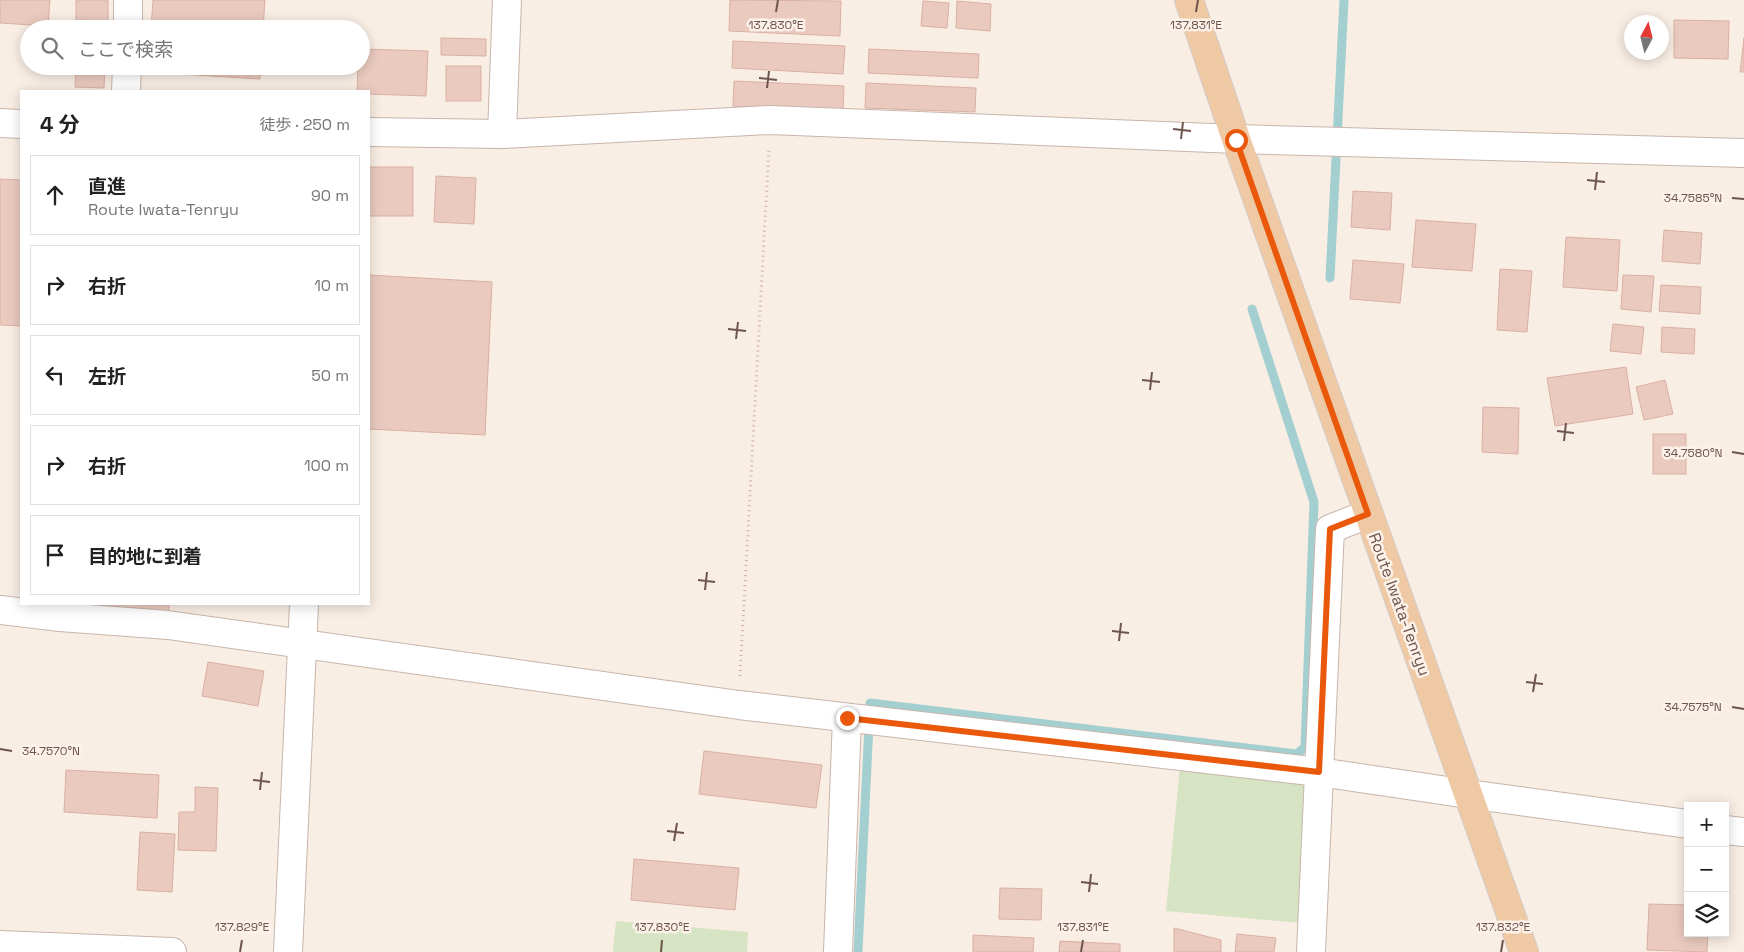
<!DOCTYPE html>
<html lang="ja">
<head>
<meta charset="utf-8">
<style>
	body { margin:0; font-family:"Space Grotesk","Noto Sans JP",sans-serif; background:#f6f6f6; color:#222 }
	.controls { position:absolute; right:15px; bottom:15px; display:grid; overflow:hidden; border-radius:0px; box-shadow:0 2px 12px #0003 }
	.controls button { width:45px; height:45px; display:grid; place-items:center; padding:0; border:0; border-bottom:1px solid #e0e0e0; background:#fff; color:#222; font:25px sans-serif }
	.compass { position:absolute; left:1624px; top:15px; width:45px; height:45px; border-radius:50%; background:#fff; box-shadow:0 2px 12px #0003; rotate:7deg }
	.stop { position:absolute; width:15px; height:15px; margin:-11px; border:4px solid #ea580c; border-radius:50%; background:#fff }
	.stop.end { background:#ea580c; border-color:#fff; box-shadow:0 1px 5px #0008 }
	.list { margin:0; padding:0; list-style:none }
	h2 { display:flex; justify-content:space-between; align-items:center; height:65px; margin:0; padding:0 20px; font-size:21px }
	h2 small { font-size:16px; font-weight:400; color:#767676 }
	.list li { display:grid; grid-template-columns:32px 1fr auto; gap:15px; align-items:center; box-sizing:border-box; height:80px; margin:0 10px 10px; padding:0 10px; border:1px solid #e0e0e0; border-radius:0px }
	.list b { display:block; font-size:19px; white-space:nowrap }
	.list p { margin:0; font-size:16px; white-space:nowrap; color:#767676 }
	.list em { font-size:16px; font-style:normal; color:#767676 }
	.icon { flex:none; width:28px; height:28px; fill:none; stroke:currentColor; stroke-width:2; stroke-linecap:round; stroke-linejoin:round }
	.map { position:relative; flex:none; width:1744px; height:952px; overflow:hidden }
	.search { position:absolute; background:#fff; box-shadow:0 2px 12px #0003; left:20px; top:20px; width:350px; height:55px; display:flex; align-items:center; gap:12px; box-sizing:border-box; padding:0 18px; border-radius:28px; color:#767676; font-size:19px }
	.panel { position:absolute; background:#fff; box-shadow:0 2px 12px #0003; left:20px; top:90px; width:350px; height:515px; border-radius:0px }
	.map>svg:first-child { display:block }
	.green { fill:#d6e4c4 }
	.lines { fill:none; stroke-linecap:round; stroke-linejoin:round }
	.stream { stroke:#a3cfd0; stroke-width:9 }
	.building { fill:#eacabf; stroke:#dbafa2 }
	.minor-casing { stroke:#c8b5ac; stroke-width:30 }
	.major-casing { stroke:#d3ccca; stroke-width:30 }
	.path { stroke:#cfaea3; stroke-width:3; stroke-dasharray:1 4; stroke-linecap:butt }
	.minor { stroke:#fff; stroke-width:28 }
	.major { stroke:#efc9a4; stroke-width:28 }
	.route { stroke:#ea580c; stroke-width:6 }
	.ticks { fill:none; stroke:#6d544d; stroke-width:2 }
	.labels { text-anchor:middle; stroke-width:5; stroke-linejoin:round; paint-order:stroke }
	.street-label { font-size:16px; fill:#6d544d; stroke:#fcf2e9 }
	.ticks-label { font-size:12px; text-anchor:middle; fill:#6d544d; stroke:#fcf2e9; stroke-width:5; stroke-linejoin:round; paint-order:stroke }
</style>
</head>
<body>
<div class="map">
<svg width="1744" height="952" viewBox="0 0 1744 952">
	<rect width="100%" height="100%" fill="#f9eee4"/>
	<!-- green -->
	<g class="green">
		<path d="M 1180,766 L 1310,783 L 1300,923 L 1166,911 Z"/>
		<path d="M 616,921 L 748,932 L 747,952 L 613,952 Z"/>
	</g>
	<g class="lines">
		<!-- stream -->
		<g class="stream">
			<path d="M 1330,278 L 1344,0"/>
			<path d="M 858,952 L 870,703 L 1297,754 L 1305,747 L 1314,502 L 1252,309"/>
		</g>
	</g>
	<!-- building -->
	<g class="building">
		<path d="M 0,0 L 50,0 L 48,26 L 0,23 Z"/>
		<path d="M 76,0 L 108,0 L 108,21 L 76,20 Z"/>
		<path d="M 153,0 L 265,0 L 263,29 L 151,29 Z"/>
		<path d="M 730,0 L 841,1 L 840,36 L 729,31 Z"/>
		<path d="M 923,1 L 949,3 L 947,28 L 921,26 Z"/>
		<path d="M 957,1 L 991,4 L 990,31 L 956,28 Z"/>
		<path d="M 1674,20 L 1729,21 L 1728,59 L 1674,58 Z"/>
		<path d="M 441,38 L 486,39 L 486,56 L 441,55 Z"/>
		<path d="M 1744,38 L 1744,72 L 1740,72 Z"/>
		<path d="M 733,41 L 845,46 L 843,74 L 732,68 Z"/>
		<path d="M 361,49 L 428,51 L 426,96 L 369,94 L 369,91 L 357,91 L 358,66 L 361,66 Z"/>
		<path d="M 869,49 L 979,54 L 978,78 L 868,73 Z"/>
		<path d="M 76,66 L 105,66 L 104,88 L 75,87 Z"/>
		<path d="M 149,66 L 261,66 L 260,79 L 148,72 Z"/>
		<rect x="446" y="66" width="35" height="35"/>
		<path d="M 734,81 L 844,86 L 843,111 L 733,106 Z"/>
		<path d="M 866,83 L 976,88 L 975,112 L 865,108 Z"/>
		<rect x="369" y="167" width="44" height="49"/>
		<path d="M 436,176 L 476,178 L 474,224 L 434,222 Z"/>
		<path d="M 0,179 L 21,180 L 21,326 L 0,325 Z"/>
		<path d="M 1353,191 L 1392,193 L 1390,230 L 1351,227 Z"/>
		<path d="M 1416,220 L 1476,224 L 1472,271 L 1412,267 Z"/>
		<path d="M 1664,230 L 1702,233 L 1700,264 L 1662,261 Z"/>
		<path d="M 1566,237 L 1620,240 L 1617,291 L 1563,287 Z"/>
		<path d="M 1353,260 L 1404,264 L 1400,303 L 1350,299 Z"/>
		<path d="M 1500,269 L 1532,271 L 1527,332 L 1497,330 Z"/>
		<path d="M 369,275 L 492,282 L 485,435 L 369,429 Z"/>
		<path d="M 1623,275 L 1654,276 L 1651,312 L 1621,309 Z"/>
		<path d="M 1661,285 L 1701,287 L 1700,314 L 1659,311 Z"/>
		<path d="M 1613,324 L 1644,327 L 1641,354 L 1610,351 Z"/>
		<path d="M 1662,327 L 1695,329 L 1694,354 L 1661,352 Z"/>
		<path d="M 1626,367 L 1633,414 L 1555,426 L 1547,378 Z"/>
		<path d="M 1665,380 L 1673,414 L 1644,420 L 1636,387 Z"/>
		<path d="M 1483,407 L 1519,408 L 1518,454 L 1482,452 Z"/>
		<rect x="1653" y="434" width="33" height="40"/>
		<path d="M 76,604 L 169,604 L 168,625 L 75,618 Z"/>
		<path d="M 208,662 L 264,671 L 258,706 L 202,696 Z"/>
		<path d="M 704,751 L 822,765 L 816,808 L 699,794 Z"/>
		<path d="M 66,770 L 159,775 L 157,818 L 64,812 Z"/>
		<path d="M 195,787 L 218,788 L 216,851 L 178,850 L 179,812 L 195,812 Z"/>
		<path d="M 140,832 L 175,834 L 172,892 L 137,890 Z"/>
		<path d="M 634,859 L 739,868 L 735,910 L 631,900 Z"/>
		<path d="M 1000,888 L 1042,889 L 1041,920 L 999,919 Z"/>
		<path d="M 1649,904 L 1688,905 L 1688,933 L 1708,933 L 1707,952 L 1647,950 Z"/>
		<path d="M 1174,928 L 1221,940 L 1221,952 L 1174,952 Z"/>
		<path d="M 1237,934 L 1276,938 L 1274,952 L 1235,952 Z"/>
		<path d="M 973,935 L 1034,938 L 1033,952 L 973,952 Z"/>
		<path d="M 1060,941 L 1120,944 L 1120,952 L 1059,952 Z"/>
	</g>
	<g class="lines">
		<defs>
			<g id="minor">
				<path d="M 128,29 L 128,0"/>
				<path d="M 126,91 L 127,66"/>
				<path d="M 0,123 L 21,124"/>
				<path d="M 369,132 L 502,134 L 770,120 L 1236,139 L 1744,153"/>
				<path d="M 502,134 L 507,0"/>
				<path d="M 0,610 L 60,617 L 168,625 L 739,705 L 1319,772 L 1468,794 L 1688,824"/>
				<path d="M 1725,830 L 1744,832"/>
				<path d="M 0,945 L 172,952"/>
				<path d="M 288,952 L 304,604"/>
				<path d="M 838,952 L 847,718"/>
				<path d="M 1311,952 L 1330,529 L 1368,514"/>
			</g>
			<path id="major" d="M 1189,0 L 1236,139 L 1524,952"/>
		</defs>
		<!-- minor casing -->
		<use href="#minor" class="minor-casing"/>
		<!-- major casing -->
		<use href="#major" class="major-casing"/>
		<!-- path -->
		<path class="path" d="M 740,676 L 769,148"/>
		<!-- minor -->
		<use href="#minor" class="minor"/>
		<!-- major -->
		<use href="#major" class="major"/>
	</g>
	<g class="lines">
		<!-- route -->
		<path class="route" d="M 847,718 L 1319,772 L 1330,529 L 1368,514 L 1236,140"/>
	</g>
	<!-- ticks -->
	<path class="ticks" d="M 776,12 L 778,0M 1196,12 L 1198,0M 759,78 L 777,80M 767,88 L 769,71M 1173,129 L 1191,131M 1181,139 L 1183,122M 1587,180 L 1605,182M 1595,190 L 1597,172M 1732,198 L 1744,199M 728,329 L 746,331M 736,339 L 738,322M 1142,380 L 1160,382M 1150,390 L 1152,372M 1557,431 L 1574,433M 1564,441 L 1566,423M 1732,452 L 1744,454M 698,580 L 715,582M 705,590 L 707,572M 1112,631 L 1129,633M 1119,641 L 1121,623M 1526,682 L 1543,684M 1533,692 L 1536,674M 1732,707 L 1744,709M 0,749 L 12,751M 253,780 L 270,782M 260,790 L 262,772M 667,831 L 684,833M 674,841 L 677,823M 1081,882 L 1098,884M 1089,892 L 1091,874M 240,952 L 242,940M 661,952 L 662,940M 1081,952 L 1083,940M 1501,952 L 1503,940"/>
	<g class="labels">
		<!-- street labels -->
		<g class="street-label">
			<text transform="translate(1400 604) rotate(70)" y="6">Route Iwata-Tenryu</text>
		</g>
	</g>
	<g class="ticks-label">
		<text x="776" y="29">137.830°E</text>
		<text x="1196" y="29">137.831°E</text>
		<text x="1693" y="202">34.7585°N</text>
		<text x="1693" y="457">34.7580°N</text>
		<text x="1693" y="711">34.7575°N</text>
		<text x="51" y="755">34.7570°N</text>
		<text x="242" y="931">137.829°E</text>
		<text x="662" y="931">137.830°E</text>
		<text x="1083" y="931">137.831°E</text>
		<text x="1503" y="931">137.832°E</text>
	</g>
</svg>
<div class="controls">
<button>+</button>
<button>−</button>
<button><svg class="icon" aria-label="layers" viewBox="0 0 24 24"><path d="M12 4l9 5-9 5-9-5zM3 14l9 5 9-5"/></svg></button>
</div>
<svg class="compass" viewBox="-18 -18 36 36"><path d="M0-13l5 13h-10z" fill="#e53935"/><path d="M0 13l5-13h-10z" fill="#767676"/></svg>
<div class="stop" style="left:1236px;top:140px"></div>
<div class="stop end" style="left:847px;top:718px"></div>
<div class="search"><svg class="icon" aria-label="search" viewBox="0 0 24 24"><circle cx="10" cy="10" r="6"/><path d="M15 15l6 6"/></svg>ここで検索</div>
<section class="panel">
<h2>4 分<small>徒歩 · 250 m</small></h2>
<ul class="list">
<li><svg class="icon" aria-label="ahead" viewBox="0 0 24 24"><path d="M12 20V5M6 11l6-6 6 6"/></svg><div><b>直進</b><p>Route Iwata-Tenryu</p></div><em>90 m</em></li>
<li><svg class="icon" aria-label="right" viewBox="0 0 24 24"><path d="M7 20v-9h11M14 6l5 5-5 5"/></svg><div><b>右折</b></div><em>10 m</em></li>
<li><svg class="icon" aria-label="left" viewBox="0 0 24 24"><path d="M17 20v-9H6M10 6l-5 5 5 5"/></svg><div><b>左折</b></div><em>50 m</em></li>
<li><svg class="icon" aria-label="right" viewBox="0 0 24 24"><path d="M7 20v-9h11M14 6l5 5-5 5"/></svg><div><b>右折</b></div><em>100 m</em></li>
<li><svg class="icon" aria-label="arrive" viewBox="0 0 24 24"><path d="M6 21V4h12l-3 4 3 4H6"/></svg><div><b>目的地に到着</b></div></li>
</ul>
</section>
</div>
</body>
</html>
